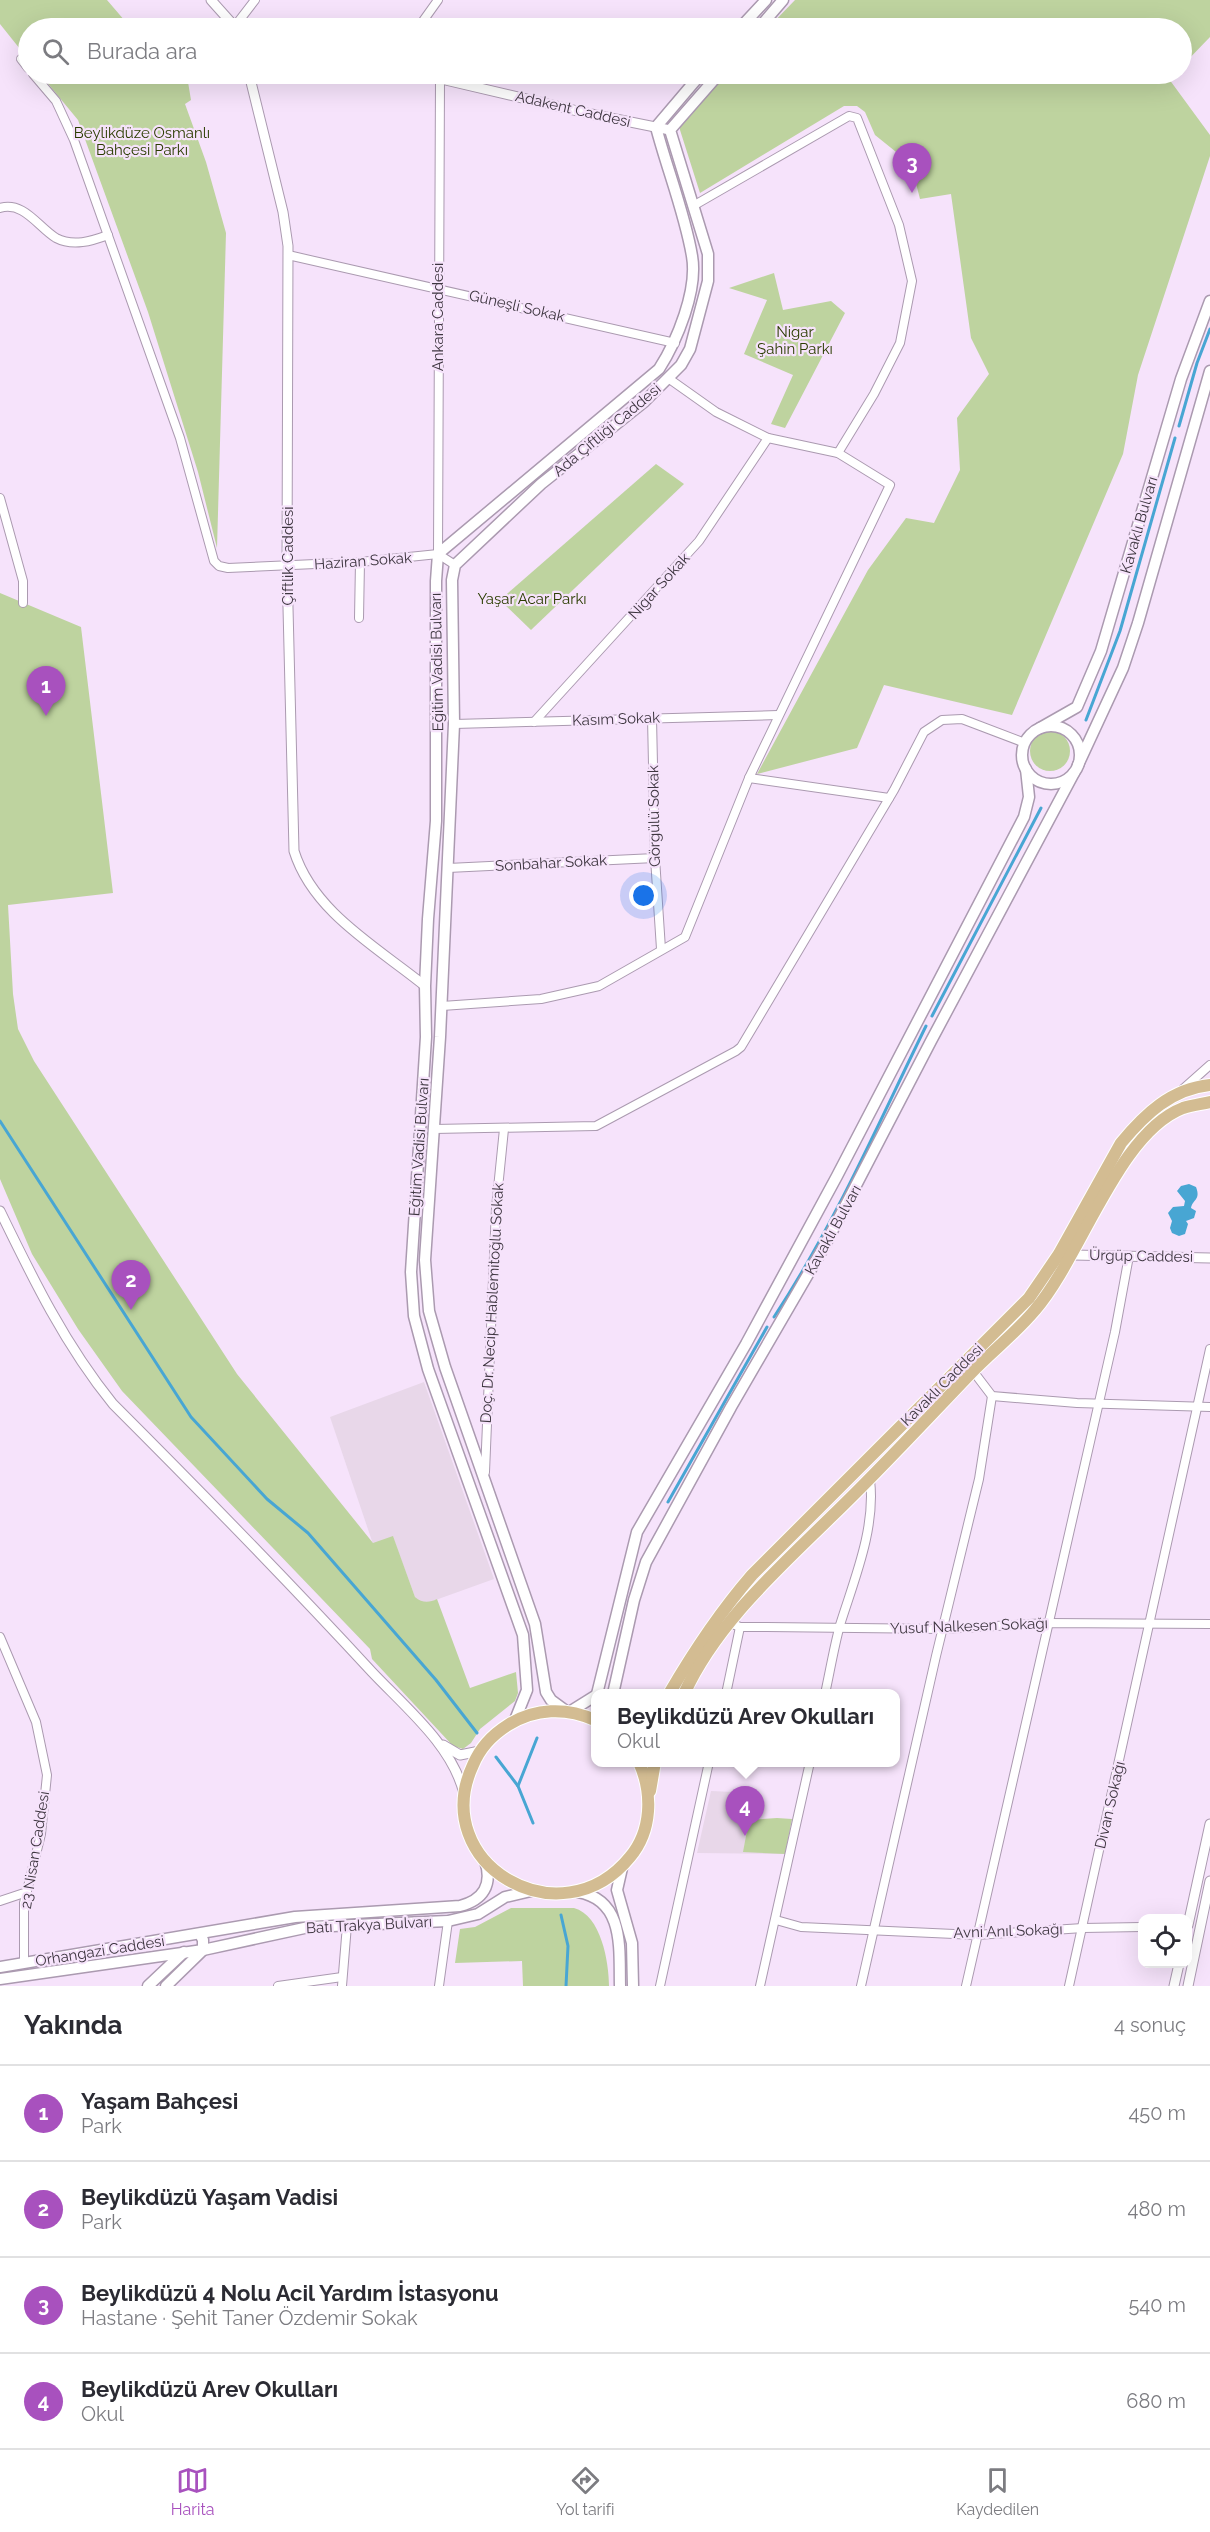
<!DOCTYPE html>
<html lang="tr">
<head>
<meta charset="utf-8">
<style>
	body { margin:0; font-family:Raleway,sans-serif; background:#f7f7f7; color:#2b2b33 }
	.controls { position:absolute; right:18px; bottom:18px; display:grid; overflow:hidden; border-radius:12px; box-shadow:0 6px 24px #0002 }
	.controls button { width:54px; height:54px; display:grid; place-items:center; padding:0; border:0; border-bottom:2px solid #e1e1e2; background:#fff; color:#2b2b33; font:30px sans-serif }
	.you { position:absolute; left:644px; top:896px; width:21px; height:21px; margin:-15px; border:4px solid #fff; border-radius:50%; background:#1a73e8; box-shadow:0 0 0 9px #1a73e833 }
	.badge { display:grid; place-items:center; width:39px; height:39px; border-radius:50%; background:#a851be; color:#fff; font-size:20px; font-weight:700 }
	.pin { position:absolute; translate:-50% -50px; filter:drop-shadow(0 2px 3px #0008) }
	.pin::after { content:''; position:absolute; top:32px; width:21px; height:18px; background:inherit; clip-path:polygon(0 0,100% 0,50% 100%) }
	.popup { position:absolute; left:591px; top:1689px; width:309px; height:78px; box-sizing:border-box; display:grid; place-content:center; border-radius:12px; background:#fff; filter:drop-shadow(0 2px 4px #0005); font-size:20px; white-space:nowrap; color:#7c7c81 }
	.popup b { font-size:22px; color:#2b2b33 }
	.popup::after { content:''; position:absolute; left:50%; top:100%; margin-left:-12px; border:12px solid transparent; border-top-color:#fff }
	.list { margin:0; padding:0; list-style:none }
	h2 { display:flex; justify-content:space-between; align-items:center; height:78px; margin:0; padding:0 24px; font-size:26px }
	h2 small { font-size:20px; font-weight:400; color:#7c7c81 }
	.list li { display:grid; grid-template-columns:39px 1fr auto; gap:18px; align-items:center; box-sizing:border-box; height:96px; padding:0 24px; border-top:2px solid #e1e1e2 }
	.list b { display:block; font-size:22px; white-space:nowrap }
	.list p { margin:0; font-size:20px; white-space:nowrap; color:#7c7c81 }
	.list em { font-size:20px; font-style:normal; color:#7c7c81 }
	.icon { flex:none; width:33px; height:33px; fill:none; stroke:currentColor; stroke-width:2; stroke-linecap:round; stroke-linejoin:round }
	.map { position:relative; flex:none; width:1210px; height:1986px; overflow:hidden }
	.search { position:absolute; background:#fff; box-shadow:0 6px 24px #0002; left:18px; right:18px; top:18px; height:66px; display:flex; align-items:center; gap:15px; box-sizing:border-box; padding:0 21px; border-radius:33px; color:#7c7c81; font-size:22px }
	.sheet { height:462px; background:#fff }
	nav { display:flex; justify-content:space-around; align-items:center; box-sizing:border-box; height:84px; border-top:2px solid #e1e1e2; background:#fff; font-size:16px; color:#7c7c81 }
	nav a { display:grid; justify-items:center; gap:3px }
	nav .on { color:#a851be }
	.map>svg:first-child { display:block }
	.education { fill:#e8d7e9 }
	.green { fill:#bed39f }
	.water { fill:#48a6d3 }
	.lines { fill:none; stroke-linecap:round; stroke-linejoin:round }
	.stream { stroke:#48a6d3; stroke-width:3 }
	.minor-casing { stroke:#ab9ab0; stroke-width:10 }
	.tertiary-casing { stroke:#ab9ab0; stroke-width:11 }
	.secondary-casing { stroke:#ab9ab0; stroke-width:13 }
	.primary-casing { stroke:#fff; stroke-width:14 }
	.minor { stroke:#fff; stroke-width:8 }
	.tertiary { stroke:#fff; stroke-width:9 }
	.secondary { stroke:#fff; stroke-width:10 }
	.primary { stroke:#d3bc92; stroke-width:12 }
	.labels { text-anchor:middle; stroke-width:4.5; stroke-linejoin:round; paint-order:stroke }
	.street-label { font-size:15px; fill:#3e3640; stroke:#f6e3fb }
	.park-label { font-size:15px; fill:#2b3d00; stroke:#f6e3fb }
</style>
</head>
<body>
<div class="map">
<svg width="1210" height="1986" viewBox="0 0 1210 1986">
	<rect width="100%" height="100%" fill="#f6e3fb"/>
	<!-- education -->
	<g class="education">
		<path d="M 424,1382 L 494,1579 L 430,1602 L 420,1602 L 415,1597 L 393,1537 L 373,1544 L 330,1417 Z"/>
		<path d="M 711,1791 L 755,1793 L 750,1820 L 792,1819 L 785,1854 L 697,1853 Z"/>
	</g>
	<!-- green -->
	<g class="green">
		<path d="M 0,0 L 107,0 L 131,28 L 28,28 L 28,59 L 0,24 Z"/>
		<path d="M 795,0 L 1210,0 L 1210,37 L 1182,66 L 1182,28 L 768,28 Z"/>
		<path d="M 40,74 L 166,74 L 173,82 L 187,76 L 191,100 L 185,104 L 206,162 L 226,233 L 217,548 L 198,472 L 148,312 L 78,120 Z"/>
		<path d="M 725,74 L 1174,74 L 1169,79 L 1210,135 L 1210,156 L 1138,375 L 1123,454 L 1012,715 L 884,685 L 857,748 L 757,774 L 868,570 L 906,518 L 934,523 L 960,470 L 957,418 L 989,374 L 971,338 L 951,194 L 920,199 L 911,164 L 875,135 L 865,112 L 857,106 L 844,106 L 700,193 L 680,130 L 680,122 Z"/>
		<path d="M 774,273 L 783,310 L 831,301 L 845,313 L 785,428 L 771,424 L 793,375 L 744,354 L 767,300 L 729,288 Z"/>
		<path d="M 656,464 L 684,484 L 531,630 L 500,600 Z"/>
		<path d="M 0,593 L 81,627 L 113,893 L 8,905 L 13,994 L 18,1029 L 34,1061 L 237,1374 L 373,1543 L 393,1536 L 415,1597 C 422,1603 429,1603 437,1599 L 470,1688 L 516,1672 L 518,1693 L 515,1701 L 480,1729 L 471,1743 L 463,1749 L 453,1746 L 372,1659 L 370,1649 L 122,1391 L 78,1329 L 32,1254 L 0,1179 Z"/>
		<circle cx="1050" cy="751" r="20"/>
		<path d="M 777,1818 L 792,1819 L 785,1854 L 743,1852 L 749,1820 Z"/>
		<path d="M 511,1908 L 574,1908 C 601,1915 609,1962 609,1986 L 523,1986 L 522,1961 L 455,1963 L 460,1929 L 475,1927 Z"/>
	</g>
	<!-- water -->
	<path class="water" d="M 1189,1184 L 1196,1187 C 1201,1200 1193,1199 1191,1208 L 1196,1211 L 1194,1218 L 1186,1221 L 1188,1224 L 1185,1234 L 1179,1236 L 1172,1233 L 1170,1228 L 1172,1221 L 1168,1213 L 1173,1207 L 1184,1206 L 1185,1201 L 1177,1191 L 1181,1186 Z"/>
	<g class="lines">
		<!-- stream -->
		<g class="stream">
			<path d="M 1179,426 L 1197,363 L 1210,329"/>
			<path d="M 1086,720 L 1120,631 L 1175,438"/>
			<path d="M 932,1016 L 1041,808"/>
			<path d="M 0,1121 L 191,1417 L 267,1499 L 308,1533 L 436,1680 L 477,1733"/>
			<path d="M 774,1317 C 834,1226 878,1124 926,1026"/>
			<path d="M 668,1502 L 767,1327"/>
			<path d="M 496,1757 L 518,1786 L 533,1823"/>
			<path d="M 518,1786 L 537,1738"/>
			<path d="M 561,1915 L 568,1946 L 566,1986"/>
		</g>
		<defs>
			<g id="minor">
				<path d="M 235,26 L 255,0"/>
				<path d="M 418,28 L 438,0"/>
				<path d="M 21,59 L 28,68"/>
				<path d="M 33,74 L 56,101 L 74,140 L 180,438 L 214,561 L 219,566 L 228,568 L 360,562 L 438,554"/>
				<path d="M 693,206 L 849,116 L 857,118 L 899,225 L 912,281 L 900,343 L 874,394 L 838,453"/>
				<path d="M 0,208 C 24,201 38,227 56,238 C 73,247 92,241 108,235"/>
				<path d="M 288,255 L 675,343"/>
				<path d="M 0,498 L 23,581 L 23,603"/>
				<path d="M 438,554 L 440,79"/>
				<path d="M 438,554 L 455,565"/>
				<path d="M 359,618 L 360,562"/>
				<path d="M 652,718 L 655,858 L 661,949"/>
				<path d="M 534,722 L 699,541 L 768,438"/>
				<path d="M 454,724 L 778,715"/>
				<path d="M 749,778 L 889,798"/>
				<path d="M 448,868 L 655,858"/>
				<path d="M 442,1006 L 541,999 L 599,986 L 685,937 L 749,778 L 890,485 L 838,453 L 768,438 L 716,412 L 668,378"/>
				<path d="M 1183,1089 L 1210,1065"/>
				<path d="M 434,1129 L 596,1126 L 736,1051 L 741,1047 L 894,790 L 924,732 L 942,720 L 962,719 L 1025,743"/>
				<path d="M 973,1371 L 992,1396 L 1077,1403 L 1210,1407"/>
				<path d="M 485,1472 L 496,1208 L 504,1129"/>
				<path d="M 730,1623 L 740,1627 L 767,1627 L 943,1629 L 1048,1623 L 1210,1624"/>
				<path d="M 0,1637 L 36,1722 L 47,1775 L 41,1834 L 24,1903 L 24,1963"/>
				<path d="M 726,1694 L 740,1627"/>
				<path d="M 825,1694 C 830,1671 834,1647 840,1625 C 854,1580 876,1528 870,1480"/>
				<path d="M 0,1901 L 27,1892"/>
				<path d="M 776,1920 L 801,1927 L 976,1935 L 1083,1928 L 1142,1927"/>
				<path d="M 278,1986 L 342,1977"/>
				<path d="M 342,1986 L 347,1925"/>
				<path d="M 439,1986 L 448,1921"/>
				<path d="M 660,1986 L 709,1762"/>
				<path d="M 760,1986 L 810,1762"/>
				<path d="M 861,1986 L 936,1656 L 979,1479 L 992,1396"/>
				<path d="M 966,1986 L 1115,1332 L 1129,1256"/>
				<path d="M 1069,1986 L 1210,1349"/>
			</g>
			<g id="tertiary">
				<path d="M 211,0 L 236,28"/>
				<path d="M 249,74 L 283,212 L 288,246 L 287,567 L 294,851 C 313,912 377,947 425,986"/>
				<path d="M 420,74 L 586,113 L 670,130"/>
				<path d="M 0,1211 C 33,1279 65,1345 113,1404 C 201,1492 288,1581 372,1672 C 405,1707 453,1746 464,1794"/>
				<path d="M 1073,1255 L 1210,1258"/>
				<path d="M 443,1745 L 460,1755 L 480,1751"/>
				<path d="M 1188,1925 L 1210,1824"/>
				<path d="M 1174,1986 L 1179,1964"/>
				<path d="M 1188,1986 L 1210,1881"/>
			</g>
			<g id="secondary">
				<path d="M 740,28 L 766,0"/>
				<path d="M 759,28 L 783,0"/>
				<circle cx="1051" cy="755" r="29"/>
				<path d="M 1040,728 L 1077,707 L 1101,651 L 1181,379 L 1210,301"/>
				<path d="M 1078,765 L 1123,668 L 1138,623 L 1210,371"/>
				<path d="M 597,1694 L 637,1532 L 746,1344 L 837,1176 L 1024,817 L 1029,797 L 1026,769"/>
				<path d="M 613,1694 L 634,1600 L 646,1562 L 731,1407 L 825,1245 L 931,1041 L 1074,773"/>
				<path d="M 566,1711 L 551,1700 L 546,1692 L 535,1624 L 445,1367 L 429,1311 L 425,1260 L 440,1037 L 454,724 L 452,580 L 455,565 L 541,484 L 644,402 L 681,365 L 690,349 L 708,281 L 708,254 L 670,130 L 719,74"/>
				<path d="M 571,1711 L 595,1696"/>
				<path d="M 515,1720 L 527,1690 L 523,1635 L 428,1369 L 414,1316 L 411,1272 L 426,1037 L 425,986 L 428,919 L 436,821 L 436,581 L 438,554 L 659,369 C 677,341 698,290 692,256 C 685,214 667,169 656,127 L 701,74"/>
				<path d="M 622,1868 L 617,1890 L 632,1943 L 633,1986"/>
				<path d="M 578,1892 C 625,1900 619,1949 620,1986"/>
				<path d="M 0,1967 L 295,1917 L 460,1906 C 483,1900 493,1885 485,1861"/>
				<path d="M 0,1979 L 203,1950 L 309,1927 L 448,1921 L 478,1914 L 505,1897 L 531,1891"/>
				<path d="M 148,1986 L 184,1952"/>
				<path d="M 166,1986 L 203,1950 L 203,1940 L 200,1934"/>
			</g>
			<g id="primary">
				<path d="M 669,1694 C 694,1651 720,1612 752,1575 L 1029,1298 L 1059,1254 L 1121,1143 C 1145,1114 1171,1089 1210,1085"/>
				<path d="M 684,1694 C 716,1624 777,1570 831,1517 C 879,1471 924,1422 970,1374 C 991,1352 1016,1333 1035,1310 C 1081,1257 1118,1133 1183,1108 C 1192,1105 1201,1104 1210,1102"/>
				<path d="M 595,1720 C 566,1707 535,1708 508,1725 C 492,1735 480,1748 473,1765 C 427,1864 561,1942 630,1857 C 652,1831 653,1793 639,1762"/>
				<path d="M 650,1791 L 655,1762"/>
			</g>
		</defs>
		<!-- minor casing -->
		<use href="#minor" class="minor-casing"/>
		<!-- tertiary casing -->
		<use href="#tertiary" class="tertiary-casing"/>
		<!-- secondary casing -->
		<use href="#secondary" class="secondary-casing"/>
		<!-- primary casing -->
		<use href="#primary" class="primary-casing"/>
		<!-- minor -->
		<use href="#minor" class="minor"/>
		<!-- tertiary -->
		<use href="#tertiary" class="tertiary"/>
		<!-- secondary -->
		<use href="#secondary" class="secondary"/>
		<!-- primary -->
		<use href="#primary" class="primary"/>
	</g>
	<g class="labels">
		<!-- street labels -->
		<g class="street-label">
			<text transform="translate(573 109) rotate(13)" y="5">Adakent Caddesi</text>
			<text transform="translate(517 306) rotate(13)" y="5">Güneşli Sokak</text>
			<text transform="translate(438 317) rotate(-90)" y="5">Ankara Caddesi</text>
			<text transform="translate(607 430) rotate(-40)" y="5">Ada Çiftliği Caddesi</text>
			<text transform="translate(1139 525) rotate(-74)" y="5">Kavaklı Bulvarı</text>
			<text transform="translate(288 556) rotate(-90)" y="5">Çiftlik Caddesi</text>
			<text transform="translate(363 561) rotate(-4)" y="5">Haziran Sokak</text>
			<text transform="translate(659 586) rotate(-48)" y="5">Nigar Sokak</text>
			<text transform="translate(437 662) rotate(-91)" y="5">Eğitim Vadisi Bulvarı</text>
			<text transform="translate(616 719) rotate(-2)" y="5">Kasım Sokak</text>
			<text transform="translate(654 816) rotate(-91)" y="5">Görgülü Sokak</text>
			<text transform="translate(551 863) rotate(-3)" y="5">Sonbahar Sokak</text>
			<text transform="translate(419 1147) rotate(-86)" y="5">Eğitim Vadisi Bulvarı</text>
			<text transform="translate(833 1230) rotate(-61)" y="5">Kavaklı Bulvarı</text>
			<text transform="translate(1141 1256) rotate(1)" y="5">Ürgüp Caddesi</text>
			<text transform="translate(492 1303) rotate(-87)" y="5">Doç. Dr. Necip Hablemitoğlu Sokak</text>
			<text transform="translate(942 1385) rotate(-45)" y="5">Kavaklı Caddesi</text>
			<text transform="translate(969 1626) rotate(-2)" y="5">Yusuf Nalkesen Sokağı</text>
			<text transform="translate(1110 1805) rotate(-77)" y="5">Divan Sokağı</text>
			<text transform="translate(35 1850) rotate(-81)" y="5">23 Nisan Caddesi</text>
			<text transform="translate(369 1925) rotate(-3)" y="5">Batı Trakya Bulvarı</text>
			<text transform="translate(1008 1931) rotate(-2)" y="5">Avni Anıl Sokağı</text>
			<text transform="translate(100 1951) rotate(-9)" y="5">Orhangazi Caddesi</text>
		</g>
		<!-- park labels -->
		<g class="park-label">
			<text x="142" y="138">Beylikdüze Osmanlı<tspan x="142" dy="17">Bahçesi Parkı</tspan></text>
			<text x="795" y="337">Nigar<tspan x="795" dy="17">Şahin Parkı</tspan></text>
			<text x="532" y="604">Yaşar Acar Parkı</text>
		</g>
	</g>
</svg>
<div class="controls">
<button><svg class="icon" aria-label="locate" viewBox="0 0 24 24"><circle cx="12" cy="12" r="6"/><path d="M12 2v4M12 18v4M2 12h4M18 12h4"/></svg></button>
</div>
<div class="you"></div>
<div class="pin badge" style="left:46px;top:716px">1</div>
<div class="pin badge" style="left:131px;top:1310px">2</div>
<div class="pin badge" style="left:912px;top:193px">3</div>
<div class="pin badge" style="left:745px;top:1836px">4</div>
<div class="popup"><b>Beylikdüzü Arev Okulları</b>Okul</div>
<div class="search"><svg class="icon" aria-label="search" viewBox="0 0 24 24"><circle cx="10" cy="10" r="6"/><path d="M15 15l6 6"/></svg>Burada ara</div>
</div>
<section class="sheet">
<h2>Yakında<small>4 sonuç</small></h2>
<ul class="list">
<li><span class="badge">1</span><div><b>Yaşam Bahçesi</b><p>Park</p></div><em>450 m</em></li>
<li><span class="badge">2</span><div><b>Beylikdüzü Yaşam Vadisi</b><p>Park</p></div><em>480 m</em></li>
<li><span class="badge">3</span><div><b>Beylikdüzü 4 Nolu Acil Yardım İstasyonu</b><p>Hastane · Şehit Taner Özdemir Sokak</p></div><em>540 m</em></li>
<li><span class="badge">4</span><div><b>Beylikdüzü Arev Okulları</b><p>Okul</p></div><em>680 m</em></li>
</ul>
</section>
<nav>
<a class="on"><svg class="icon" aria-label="map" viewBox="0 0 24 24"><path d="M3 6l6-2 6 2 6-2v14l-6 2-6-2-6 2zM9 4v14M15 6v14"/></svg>Harita</a>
<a><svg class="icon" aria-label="directions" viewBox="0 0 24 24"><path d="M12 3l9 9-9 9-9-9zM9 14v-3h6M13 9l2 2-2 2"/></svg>Yol tarifi</a>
<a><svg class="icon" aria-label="saved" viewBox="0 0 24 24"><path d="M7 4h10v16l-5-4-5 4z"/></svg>Kaydedilen</a>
</nav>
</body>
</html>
